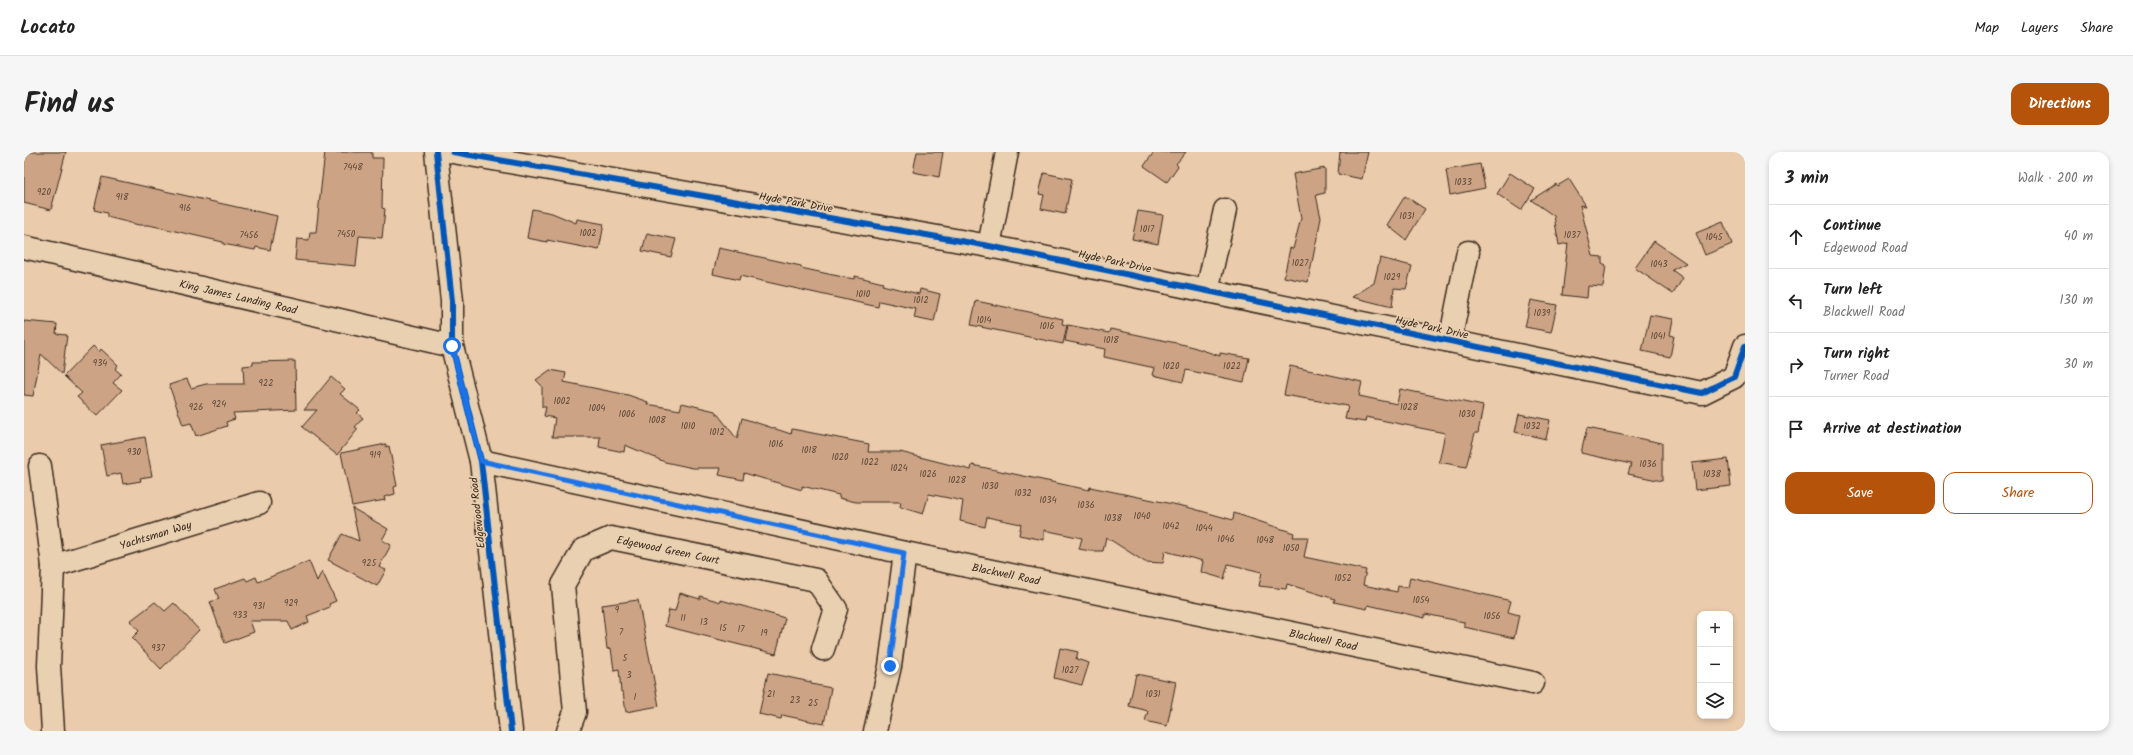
<!DOCTYPE html>
<html lang="en">
<head>
<meta charset="utf-8">
<style>
	body { margin:0; font-family:Kalam,sans-serif; background:#f6f6f6; color:#222 }
	.controls { position:absolute; right:12px; bottom:12px; display:grid; overflow:hidden; border-radius:8px; box-shadow:0 2px 6px #0003 }
	.controls button { width:36px; height:36px; display:grid; place-items:center; padding:0; border:0; border-bottom:1px solid #e0e0e0; background:#fff; color:#222; font:20px sans-serif }
	.stop { position:absolute; width:12px; height:12px; margin:-9px; border:3px solid #1a73e8; border-radius:50%; background:#fff }
	.stop.end { background:#1a73e8; border-color:#fff; box-shadow:0 1px 4px #0008 }
	.list { margin:0; padding:0; list-style:none }
	h2 { display:flex; justify-content:space-between; align-items:center; height:52px; margin:0; padding:0 16px; font-size:17px }
	h2 small { font-size:13px; font-weight:400; color:#767676 }
	.list li { display:grid; grid-template-columns:26px 1fr auto; gap:12px; align-items:center; box-sizing:border-box; height:64px; padding:0 16px; border-top:1px solid #e0e0e0 }
	.list b { display:block; font-size:15px; white-space:nowrap }
	.list p { margin:0; font-size:13px; white-space:nowrap; color:#767676 }
	.list em { font-size:13px; font-style:normal; color:#767676 }
	.actions { display:flex; gap:8px; padding:12px 16px }
	.actions a { flex:1; padding:9px 0; border:1px solid #b45309; border-radius:12px; text-align:center; font-size:14px; color:#b45309 }
	.actions .main { background:#b45309; color:#fff }
	.icon { flex:none; width:22px; height:22px; fill:none; stroke:currentColor; stroke-width:2; stroke-linecap:round; stroke-linejoin:round }
	.map { position:relative; flex:none; width:1721px; height:579px; overflow:hidden; border-radius:12px }
	header { display:flex; align-items:center; gap:24px; box-sizing:border-box; height:56px; padding:0 20px; background:#fff; border-bottom:1px solid #e0e0e0 }
	header strong { font-size:19px }
	nav { display:flex; gap:22px; margin-inline-start:auto; font-size:14px }
	.intro { display:flex; align-items:center; justify-content:space-between; box-sizing:border-box; height:96px; padding:0 24px }
	h1 { margin:0; font-size:28px }
	.button { padding:10px 18px; border-radius:12px; background:#b45309; color:#fff; font-size:14px; font-weight:700 }
	main { display:flex; gap:24px; padding:0 24px }
	aside { flex:1; background:#fff; border-radius:12px; box-shadow:0 2px 6px #0003 }
	.map>svg:first-child { display:block }
	.building { fill:#cca485; stroke:#3b2a1e }
	.lines { fill:none; stroke-linecap:round; stroke-linejoin:round }
	.minor-casing { stroke:#3b2a1e; stroke-width:25 }
	.minor { stroke:#e9d0b1; stroke-width:22 }
	.cycleway-casing { stroke:#e9d0b1; stroke-width:8 }
	.cycleway { stroke:#0057b8; stroke-width:6 }
	.route { stroke:#1a73e8; stroke-width:5 }
	.labels { text-anchor:middle; stroke-width:3.5; stroke-linejoin:round; paint-order:stroke }
	.number-label { font-size:9px; fill:#5f4838 }
	.street-label { font-size:11px; fill:#3b2a1e; stroke:#e9d0b1 }
</style>
</head>
<body>
<header>
<strong>Locato</strong>
<nav><a>Map</a><a>Layers</a><a>Share</a></nav>
</header>
<div class="intro"><h1>Find us</h1><a class="button">Directions</a></div>
<main>
<div class="map">
<svg width="1721" height="579" viewBox="0 0 1721 579">
	<rect width="100%" height="100%" fill="#eacbab"/>
	<filter id="ink" filterUnits="userSpaceOnUse"><feTurbulence type="fractalNoise" baseFrequency=".025" numOctaves="2"/><feDisplacementMap in="SourceGraphic" scale="8" xChannelSelector="R" yChannelSelector="G"/><feConvolveMatrix kernelMatrix="1 2 1 2 8 2 1 2 1" color-interpolation-filters="sRGB"/></filter>
	<g filter="url(#ink)">
		<!-- building -->
		<g class="building">
			<path d="M 0,0 L 42,0 L 27,58 L 0,51 Z"/>
			<path d="M 301,0 L 348,0 L 348,6 L 359,6 L 358,56 L 361,57 L 358,86 L 335,84 L 332,114 L 271,108 L 273,87 L 285,88 L 286,80 L 292,80 Z"/>
			<path d="M 893,0 L 919,0 L 915,25 L 889,20 Z"/>
			<path d="M 1130,0 L 1162,0 L 1152,12 L 1154,14 L 1143,30 L 1120,14 Z"/>
			<path d="M 1316,0 L 1344,0 L 1338,27 L 1314,22 Z"/>
			<path d="M 1456,12 L 1461,36 L 1426,43 L 1422,18 Z"/>
			<path d="M 1301,16 L 1301,41 L 1292,43 L 1297,66 L 1284,130 L 1260,125 L 1266,96 L 1269,97 L 1277,66 L 1269,22 Z"/>
			<path d="M 1020,21 L 1048,27 L 1041,62 L 1017,57 L 1020,43 L 1015,42 Z"/>
			<path d="M 1486,21 L 1511,37 L 1497,58 L 1473,42 Z"/>
			<path d="M 78,25 L 253,64 L 246,98 L 232,95 L 231,98 L 199,92 L 199,90 L 125,73 L 115,73 L 83,65 L 83,61 L 70,58 Z"/>
			<path d="M 1545,27 L 1562,54 L 1556,53 L 1569,104 L 1578,105 L 1578,111 L 1582,113 L 1579,135 L 1564,134 L 1563,146 L 1538,143 L 1544,91 L 1535,93 L 1530,64 L 1507,48 L 1532,32 L 1533,34 Z"/>
			<path d="M 1381,44 L 1401,57 L 1382,88 L 1363,73 Z"/>
			<path d="M 508,57 L 528,61 L 552,71 L 553,67 L 580,72 L 575,98 L 523,88 L 523,90 L 503,86 Z"/>
			<path d="M 1114,59 L 1139,63 L 1134,92 L 1108,87 Z"/>
			<path d="M 1699,70 L 1708,92 L 1681,103 L 1672,81 Z"/>
			<path d="M 623,81 L 652,87 L 647,105 L 618,99 Z"/>
			<path d="M 1630,89 L 1662,111 L 1648,118 L 1659,126 L 1649,142 L 1611,116 Z"/>
			<path d="M 695,96 L 777,114 L 777,116 L 809,123 L 830,127 L 831,124 L 859,131 L 858,133 L 895,142 L 896,137 L 916,142 L 910,170 L 890,166 L 892,157 L 855,149 L 854,155 L 716,124 L 715,128 L 689,122 Z"/>
			<path d="M 1356,106 L 1388,114 L 1382,137 L 1370,136 L 1368,155 L 1328,145 L 1350,131 Z"/>
			<path d="M 1507,148 L 1533,153 L 1527,180 L 1501,175 Z"/>
			<path d="M 952,149 L 1039,167 L 1038,172 L 1043,173 L 1039,192 L 947,173 Z"/>
			<path d="M 1626,163 L 1649,167 L 1646,183 L 1650,184 L 1646,205 L 1618,199 Z"/>
			<path d="M 0,169 L 33,172 L 32,182 L 43,183 L 38,222 L 17,202 L 9,244 L 0,243 Z"/>
			<path d="M 1044,173 L 1085,181 L 1086,177 L 1096,179 L 1166,194 L 1196,204 L 1196,201 L 1225,206 L 1220,230 L 1162,218 L 1159,230 L 1129,223 L 1131,216 L 1080,205 L 1081,197 L 1041,189 Z"/>
			<path d="M 69,194 L 75,200 L 77,197 L 94,213 L 91,217 L 97,222 L 89,231 L 98,238 L 73,264 L 53,245 L 58,241 L 40,224 Z"/>
			<path d="M 271,209 L 272,258 L 209,261 L 211,267 L 202,270 L 203,274 L 172,284 L 167,271 L 159,273 L 145,233 L 163,227 L 167,236 L 182,232 L 220,232 L 219,214 L 229,213 L 229,210 Z"/>
			<path d="M 1266,214 L 1338,230 L 1335,244 L 1373,252 L 1376,237 L 1459,254 L 1454,281 L 1451,281 L 1442,315 L 1415,310 L 1421,281 L 1342,265 L 1341,270 L 1321,267 L 1324,254 L 1260,243 Z"/>
			<path d="M 526,218 L 542,221 L 540,230 L 604,243 L 624,250 L 623,252 L 656,258 L 658,251 L 691,259 L 713,287 L 718,266 L 767,282 L 768,277 L 845,292 L 844,300 L 876,300 L 947,318 L 948,313 L 1065,338 L 1066,335 L 1163,355 L 1209,368 L 1210,361 L 1270,381 L 1269,385 L 1284,385 L 1280,405 L 1342,418 L 1339,433 L 1373,440 L 1374,434 L 1384,436 L 1386,425 L 1487,449 L 1484,460 L 1495,463 L 1490,486 L 1440,475 L 1440,470 L 1401,462 L 1401,466 L 1344,453 L 1343,457 L 1310,450 L 1311,447 L 1263,432 L 1262,437 L 1235,434 L 1238,420 L 1204,412 L 1200,427 L 1177,420 L 1179,409 L 1141,399 L 1139,411 L 1121,410 L 1082,385 L 1079,399 L 1066,399 L 1055,397 L 1058,386 L 1020,378 L 1020,388 L 995,383 L 997,372 L 963,365 L 961,375 L 936,369 L 939,349 L 905,342 L 899,362 L 876,355 L 877,350 L 832,350 L 815,346 L 815,343 L 778,334 L 778,338 L 720,321 L 719,328 L 695,323 L 697,316 L 669,316 L 641,310 L 601,293 L 600,300 L 575,295 L 576,285 L 528,285 L 531,266 L 520,264 L 522,255 L 518,255 L 518,234 L 512,228 Z"/>
			<path d="M 307,225 L 321,237 L 316,242 L 336,258 L 333,261 L 339,266 L 331,275 L 334,277 L 313,303 L 278,275 L 293,258 L 280,258 Z"/>
			<path d="M 1495,262 L 1526,268 L 1522,287 L 1491,280 Z"/>
			<path d="M 1563,276 L 1638,291 L 1638,329 L 1604,322 L 1607,312 L 1557,301 Z"/>
			<path d="M 121,285 L 128,324 L 116,326 L 117,329 L 99,332 L 97,321 L 83,324 L 77,293 Z"/>
			<path d="M 362,292 L 362,295 L 365,294 L 373,334 L 370,335 L 371,342 L 360,345 L 361,348 L 328,354 L 317,301 Z"/>
			<path d="M 1704,307 L 1707,334 L 1671,338 L 1668,311 Z"/>
			<path d="M 328,356 L 364,377 L 358,388 L 367,393 L 355,415 L 362,418 L 353,434 L 304,408 L 318,382 L 335,389 Z"/>
			<path d="M 285,409 L 293,429 L 298,419 L 312,449 L 305,452 L 306,455 L 283,464 L 285,470 L 268,478 L 264,469 L 226,469 L 230,480 L 201,491 L 186,450 L 195,447 L 191,437 L 221,426 L 223,429 L 232,425 L 234,430 Z"/>
			<path d="M 656,441 L 676,447 L 676,444 L 697,450 L 697,448 L 761,466 L 752,502 L 641,474 L 645,458 L 651,459 Z"/>
			<path d="M 614,448 L 635,554 L 602,560 L 599,540 L 597,540 L 595,517 L 590,518 L 587,496 L 583,497 L 578,453 Z"/>
			<path d="M 131,450 L 141,459 L 150,451 L 175,478 L 137,517 L 108,486 L 115,479 L 106,469 Z"/>
			<path d="M 1036,496 L 1054,500 L 1052,507 L 1065,511 L 1058,533 L 1030,526 Z"/>
			<path d="M 744,521 L 787,530 L 787,532 L 807,536 L 800,572 L 758,563 L 757,567 L 735,562 Z"/>
			<path d="M 1112,522 L 1152,530 L 1143,574 L 1121,569 L 1124,559 L 1105,554 Z"/>
		</g>
		<g class="lines">
			<defs>
				<g id="minor">
					<path d="M 412,0 L 428,149 L 428,194 L 457,309 L 487,579"/>
					<path d="M 429,0 L 965,94 L 1678,241 L 1710,225 L 1721,194"/>
					<path d="M 965,94 L 983,0"/>
					<path id="s1" d="M 0,95 L 428,194"/>
					<path d="M 1183,139 L 1201,58"/>
					<path d="M 1426,189 L 1444,100"/>
					<path id="s2" d="M 457,309 L 881,401 L 1509,531"/>
					<path d="M 16,314 L 29,414 L 25,514 L 29,579"/>
					<path id="s3" d="M 29,414 L 235,351"/>
					<path id="s4" d="M 544,579 L 551,560 L 539,433 L 559,398 L 587,386 L 792,428 L 812,457 L 799,497"/>
					<path d="M 851,579 L 866,514 L 881,401"/>
				</g>
			</defs>
			<!-- minor casing -->
			<use href="#minor" class="minor-casing"/>
			<!-- minor -->
			<use href="#minor" class="minor"/>
			<defs>
				<g id="cycleway">
					<path d="M 412,0 L 428,149 L 428,194 L 457,309 L 487,579"/>
					<path d="M 429,0 L 965,94 L 1678,241 L 1710,225 L 1721,194"/>
				</g>
			</defs>
			<!-- cycleway casing -->
			<use href="#cycleway" class="cycleway-casing"/>
			<!-- cycleway -->
			<use href="#cycleway" class="cycleway"/>
		</g>
	</g>
	<g class="lines" filter="url(#ink)">
		<!-- route -->
		<path class="route" d="M 428,194 L 457,309 L 880,401 L 866,514"/>
	</g>
	<g class="labels">
		<!-- number labels -->
		<g class="number-label">
			<text x="329" y="18">7448</text>
			<text x="1439" y="33">1033</text>
			<text x="20" y="43">920</text>
			<text x="98" y="48">918</text>
			<text x="161" y="59">916</text>
			<text x="1383" y="67">1031</text>
			<text x="1123" y="80">1017</text>
			<text x="564" y="84">1002</text>
			<text x="322" y="85">7450</text>
			<text x="225" y="86">7456</text>
			<text x="1548" y="86">1037</text>
			<text x="1690" y="88">1045</text>
			<text x="1276" y="114">1027</text>
			<text x="1635" y="115">1043</text>
			<text x="1368" y="128">1029</text>
			<text x="839" y="145">1010</text>
			<text x="897" y="151">1012</text>
			<text x="1518" y="164">1039</text>
			<text x="960" y="171">1014</text>
			<text x="1023" y="177">1016</text>
			<text x="1634" y="187">1041</text>
			<text x="1087" y="191">1018</text>
			<text x="76" y="214">934</text>
			<text x="1147" y="217">1020</text>
			<text x="1208" y="217">1022</text>
			<text x="242" y="234">922</text>
			<text x="538" y="252">1002</text>
			<text x="195" y="255">924</text>
			<text x="172" y="258">926</text>
			<text x="1385" y="258">1028</text>
			<text x="573" y="259">1004</text>
			<text x="603" y="265">1006</text>
			<text x="1443" y="265">1030</text>
			<text x="633" y="271">1008</text>
			<text x="664" y="277">1010</text>
			<text x="1508" y="277">1032</text>
			<text x="693" y="283">1012</text>
			<text x="752" y="295">1016</text>
			<text x="785" y="301">1018</text>
			<text x="110" y="303">930</text>
			<text x="351" y="306">919</text>
			<text x="816" y="308">1020</text>
			<text x="846" y="313">1022</text>
			<text x="1624" y="315">1036</text>
			<text x="875" y="319">1024</text>
			<text x="904" y="325">1026</text>
			<text x="1688" y="325">1038</text>
			<text x="933" y="331">1028</text>
			<text x="966" y="337">1030</text>
			<text x="999" y="344">1032</text>
			<text x="1024" y="351">1034</text>
			<text x="1062" y="356">1036</text>
			<text x="1118" y="367">1040</text>
			<text x="1089" y="369">1038</text>
			<text x="1147" y="377">1042</text>
			<text x="1180" y="379">1044</text>
			<text x="1202" y="390">1046</text>
			<text x="1241" y="391">1048</text>
			<text x="1267" y="399">1050</text>
			<text x="345" y="414">925</text>
			<text x="1319" y="429">1052</text>
			<text x="1397" y="451">1054</text>
			<text x="267" y="454">929</text>
			<text x="235" y="457">931</text>
			<text x="593" y="461">9</text>
			<text x="216" y="466">933</text>
			<text x="1468" y="467">1056</text>
			<text x="659" y="469">11</text>
			<text x="680" y="473">13</text>
			<text x="699" y="479">15</text>
			<text x="717" y="480">17</text>
			<text x="597" y="483">7</text>
			<text x="740" y="484">19</text>
			<text x="134" y="499">937</text>
			<text x="601" y="509">5</text>
			<text x="1046" y="521">1027</text>
			<text x="605" y="526">3</text>
			<text x="747" y="545">21</text>
			<text x="1129" y="545">1031</text>
			<text x="611" y="548">1</text>
			<text x="771" y="551">23</text>
			<text x="789" y="554">25</text>
		</g>
		<!-- street labels -->
		<g class="street-label">
			<text transform="translate(772 50) rotate(10)" y="4">Hyde Park Drive</text>
			<text transform="translate(1091 109) rotate(12)" y="4">Hyde Park Drive</text>
			<text dy="4" stroke="none"><textPath href="#s1" startOffset="220">King James Landing Road</textPath></text>
			<text transform="translate(1408 175) rotate(12)" y="4">Hyde Park Drive</text>
			<text transform="translate(453 361) rotate(-96)" y="4">Edgewood Road</text>
			<text dy="4" stroke="none"><textPath href="#s3" startOffset="107">Yachtsman Way</textPath></text>
			<text dy="4" stroke="none"><textPath href="#s4" startOffset="277">Edgewood Green Court</textPath></text>
			<text dy="4" stroke="none"><textPath href="#s2" startOffset="537">Blackwell Road</textPath></text>
			<text dy="4" stroke="none"><textPath href="#s2" startOffset="861">Blackwell Road</textPath></text>
		</g>
	</g>
</svg>
<div class="controls">
<button>+</button>
<button>−</button>
<button><svg class="icon" aria-label="layers" viewBox="0 0 24 24"><path d="M12 4l9 5-9 5-9-5zM3 14l9 5 9-5"/></svg></button>
</div>
<div class="stop" style="left:428px;top:194px"></div>
<div class="stop end" style="left:866px;top:514px"></div>
</div>
<aside>
<h2>3 min<small>Walk · 200 m</small></h2>
<ul class="list">
<li><svg class="icon" aria-label="ahead" viewBox="0 0 24 24"><path d="M12 20V5M6 11l6-6 6 6"/></svg><div><b>Continue</b><p>Edgewood Road</p></div><em>40 m</em></li>
<li><svg class="icon" aria-label="left" viewBox="0 0 24 24"><path d="M17 20v-9H6M10 6l-5 5 5 5"/></svg><div><b>Turn left</b><p>Blackwell Road</p></div><em>130 m</em></li>
<li><svg class="icon" aria-label="right" viewBox="0 0 24 24"><path d="M7 20v-9h11M14 6l5 5-5 5"/></svg><div><b>Turn right</b><p>Turner Road</p></div><em>30 m</em></li>
<li><svg class="icon" aria-label="arrive" viewBox="0 0 24 24"><path d="M6 21V4h12l-3 4 3 4H6"/></svg><div><b>Arrive at destination</b></div></li>
</ul>
<div class="actions"><a class="main">Save</a><a>Share</a></div>
</aside>
</main>
</body>
</html>
